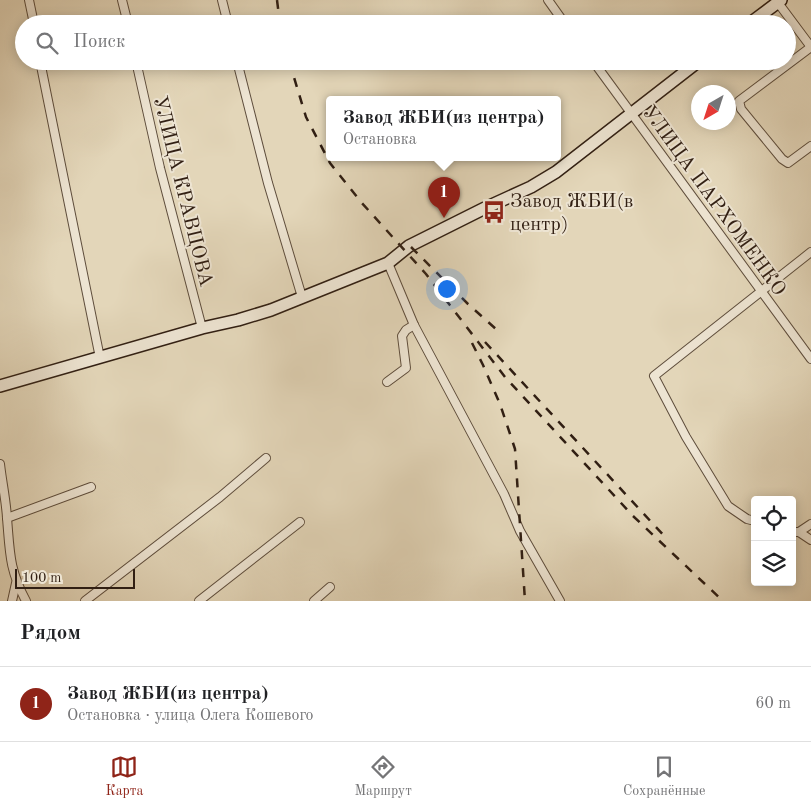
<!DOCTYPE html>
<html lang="ru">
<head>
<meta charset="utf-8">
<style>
	body { margin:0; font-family:"Old Standard TT",serif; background:#f6f6f6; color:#202124 }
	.controls { position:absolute; right:15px; bottom:15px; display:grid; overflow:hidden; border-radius:5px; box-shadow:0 2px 12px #0003 }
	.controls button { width:45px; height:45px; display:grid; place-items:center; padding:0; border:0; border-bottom:1px solid #e0e0e0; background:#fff; color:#202124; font:25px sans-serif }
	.compass { position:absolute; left:691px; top:85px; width:45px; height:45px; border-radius:50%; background:#fff; box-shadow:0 2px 12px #0003; rotate:219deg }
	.scale { position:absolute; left:15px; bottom:12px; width:120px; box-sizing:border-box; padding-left:5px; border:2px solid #311f13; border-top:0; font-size:14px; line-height:18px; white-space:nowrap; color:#311f13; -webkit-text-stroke:4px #ede4d2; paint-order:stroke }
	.you { position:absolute; left:446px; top:288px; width:18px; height:18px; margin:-12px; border:4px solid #fff; border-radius:50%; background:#1a73e8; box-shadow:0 0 0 8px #1a73e833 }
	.badge { display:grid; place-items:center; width:32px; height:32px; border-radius:50%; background:#8f2418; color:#fff; font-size:16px; font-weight:700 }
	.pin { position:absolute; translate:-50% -41px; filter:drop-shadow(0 1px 2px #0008) }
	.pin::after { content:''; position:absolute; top:26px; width:18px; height:15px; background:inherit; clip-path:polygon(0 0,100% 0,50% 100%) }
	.popup { position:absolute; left:326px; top:96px; width:235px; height:65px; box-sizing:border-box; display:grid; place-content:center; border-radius:5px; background:#fff; filter:drop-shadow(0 1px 4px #0005); font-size:16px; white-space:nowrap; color:#757577 }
	.popup b { font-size:19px; color:#202124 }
	.popup::after { content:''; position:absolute; left:50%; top:100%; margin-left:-10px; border:10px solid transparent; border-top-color:#fff }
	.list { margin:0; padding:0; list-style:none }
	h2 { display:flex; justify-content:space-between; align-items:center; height:65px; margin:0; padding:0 20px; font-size:21px }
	h2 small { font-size:16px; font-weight:400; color:#757577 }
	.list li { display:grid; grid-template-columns:32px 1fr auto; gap:15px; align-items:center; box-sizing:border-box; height:75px; padding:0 20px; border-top:1px solid #e0e0e0 }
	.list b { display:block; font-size:19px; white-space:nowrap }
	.list p { margin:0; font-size:16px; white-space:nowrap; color:#757577 }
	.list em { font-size:16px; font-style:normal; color:#757577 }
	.icon { flex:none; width:28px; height:28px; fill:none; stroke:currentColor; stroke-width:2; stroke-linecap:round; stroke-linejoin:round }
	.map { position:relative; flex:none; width:811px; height:601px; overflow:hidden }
	.search { position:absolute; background:#fff; box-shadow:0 2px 12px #0003; left:15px; right:15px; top:15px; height:55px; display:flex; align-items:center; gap:12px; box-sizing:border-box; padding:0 18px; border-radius:28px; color:#757577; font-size:19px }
	.sheet { height:140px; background:#fff }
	nav { display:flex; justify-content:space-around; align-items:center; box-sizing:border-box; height:70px; border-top:1px solid #e0e0e0; background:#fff; font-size:14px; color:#757577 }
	nav a { display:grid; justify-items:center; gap:2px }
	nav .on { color:#8f2418 }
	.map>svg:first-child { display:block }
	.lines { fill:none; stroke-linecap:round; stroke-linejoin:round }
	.street-casing { stroke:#5e4d3c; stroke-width:10 }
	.secondary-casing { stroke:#311f13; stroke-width:14 }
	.street { stroke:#ede4d2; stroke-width:8 }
	.secondary { stroke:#ede4d2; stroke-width:11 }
	.rail { stroke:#311f13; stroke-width:2.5; stroke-dasharray:9 9; stroke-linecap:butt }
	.labels { text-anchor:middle; stroke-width:4; stroke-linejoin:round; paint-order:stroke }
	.street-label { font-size:20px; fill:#311f13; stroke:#ede4d2 }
	.poi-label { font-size:20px; fill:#311f13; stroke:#ede4d2; text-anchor:start }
</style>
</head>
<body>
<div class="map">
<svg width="811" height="601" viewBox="0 0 811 601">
	<rect width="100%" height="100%" fill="#e3d6b9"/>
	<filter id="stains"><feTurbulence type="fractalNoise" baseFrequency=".004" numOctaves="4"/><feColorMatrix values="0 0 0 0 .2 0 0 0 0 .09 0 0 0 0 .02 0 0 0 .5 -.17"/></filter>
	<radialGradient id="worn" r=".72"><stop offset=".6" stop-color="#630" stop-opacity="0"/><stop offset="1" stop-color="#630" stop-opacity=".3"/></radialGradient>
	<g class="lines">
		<defs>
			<g id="street">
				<path d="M 29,0 L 34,24"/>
				<path d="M 122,0 L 128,24"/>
				<path d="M 222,0 L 228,24"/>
				<path d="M 548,0 L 565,24"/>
				<path d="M 776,0 L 811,47"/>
				<path d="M 811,47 L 739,101 L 741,109 L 782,159 L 788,163 L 811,146"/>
				<path d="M 40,61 L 100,358"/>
				<path d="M 136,61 L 160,168 L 202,328"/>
				<path d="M 237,61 L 268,183 L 302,297"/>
				<path d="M 593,61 L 811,359"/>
				<path d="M 388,263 L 414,325 L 504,494 L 520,531 L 560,601"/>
				<path d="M 387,382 L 406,368 L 402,336 L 406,330 L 414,325"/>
				<path d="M 0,464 C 2,482 6,500 7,518 C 10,553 9,569 26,601"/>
				<path d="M 7,518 L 91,487"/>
				<path d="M 755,521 L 747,519 L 728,506 L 686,437 L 654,376 L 811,252"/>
				<path d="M 792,532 L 799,532 L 811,540"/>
				<path d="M 799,532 L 811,524"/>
				<path d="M 12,601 L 16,583"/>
				<path d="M 85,601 L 220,497 L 266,458"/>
				<path d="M 199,601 L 300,522"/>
				<path d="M 314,601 L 330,587"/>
			</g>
			<g id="secondary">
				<path d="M 749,24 L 781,0"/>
				<path d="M 0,386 L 202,328 L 238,320 L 271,310 L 388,263 L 409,246 L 485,208 L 531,187 L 556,172 L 699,61"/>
			</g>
		</defs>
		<!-- street casing -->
		<use href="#street" class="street-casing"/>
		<!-- secondary casing -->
		<use href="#secondary" class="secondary-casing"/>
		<!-- street -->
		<use href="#street" class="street"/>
		<!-- secondary -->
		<use href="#secondary" class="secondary"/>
		<!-- rail -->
		<g class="rail">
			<path d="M 277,0 L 280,24"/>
			<path d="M 289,61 L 306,117 L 330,163 L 361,202 L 426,274 L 505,377 L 633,516 L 723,601"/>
			<path d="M 411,247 L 468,304 L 497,330"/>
			<path d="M 485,342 L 667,539"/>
			<path d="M 472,343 L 483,365 L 500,404 L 515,449 L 525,601"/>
		</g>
	</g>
	<!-- icons -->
	<defs>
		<symbol id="bus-bare" viewBox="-9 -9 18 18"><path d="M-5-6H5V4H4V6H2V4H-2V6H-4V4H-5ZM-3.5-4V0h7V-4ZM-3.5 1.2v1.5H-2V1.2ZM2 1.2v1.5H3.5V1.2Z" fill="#8f2418" stroke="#ede4d2" stroke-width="2.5" paint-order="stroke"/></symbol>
	</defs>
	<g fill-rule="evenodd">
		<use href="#bus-bare" x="478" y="196" width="32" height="32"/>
	</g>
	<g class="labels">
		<!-- street labels -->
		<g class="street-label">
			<text transform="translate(184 191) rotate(76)" y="7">УЛИЦА КРАВЦОВА</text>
			<text transform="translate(715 200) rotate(54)" y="7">УЛИЦА ПАРХОМЕНКО</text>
		</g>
		<!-- poi labels -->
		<g class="poi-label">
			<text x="510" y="207">Завод ЖБИ(в<tspan x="510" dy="23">центр)</tspan></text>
		</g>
	</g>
	<rect width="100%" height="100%" filter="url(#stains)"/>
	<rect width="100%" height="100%" fill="url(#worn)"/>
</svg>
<div class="controls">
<button><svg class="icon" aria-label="locate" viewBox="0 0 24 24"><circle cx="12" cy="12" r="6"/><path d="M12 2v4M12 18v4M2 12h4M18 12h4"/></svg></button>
<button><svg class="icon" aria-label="layers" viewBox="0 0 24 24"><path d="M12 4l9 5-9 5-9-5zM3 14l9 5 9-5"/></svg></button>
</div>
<svg class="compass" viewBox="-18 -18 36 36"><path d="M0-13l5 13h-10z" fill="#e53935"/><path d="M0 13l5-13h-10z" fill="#757577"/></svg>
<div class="scale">100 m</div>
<div class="you"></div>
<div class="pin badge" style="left:444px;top:218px">1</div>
<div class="popup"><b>Завод ЖБИ(из центра)</b>Остановка</div>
<div class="search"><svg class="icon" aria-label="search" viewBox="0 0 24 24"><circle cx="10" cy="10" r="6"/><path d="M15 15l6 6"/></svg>Поиск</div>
</div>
<section class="sheet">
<h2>Рядом<small></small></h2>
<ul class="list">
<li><span class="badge">1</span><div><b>Завод ЖБИ(из центра)</b><p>Остановка · улица Олега Кошевого</p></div><em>60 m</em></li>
</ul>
</section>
<nav>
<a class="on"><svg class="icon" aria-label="map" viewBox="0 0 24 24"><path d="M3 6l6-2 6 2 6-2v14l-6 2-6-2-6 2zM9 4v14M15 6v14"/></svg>Карта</a>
<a><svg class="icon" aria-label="directions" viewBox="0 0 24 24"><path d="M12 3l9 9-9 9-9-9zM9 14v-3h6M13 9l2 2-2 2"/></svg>Маршрут</a>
<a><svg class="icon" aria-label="saved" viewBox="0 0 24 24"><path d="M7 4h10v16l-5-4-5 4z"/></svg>Сохранённые</a>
</nav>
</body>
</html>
